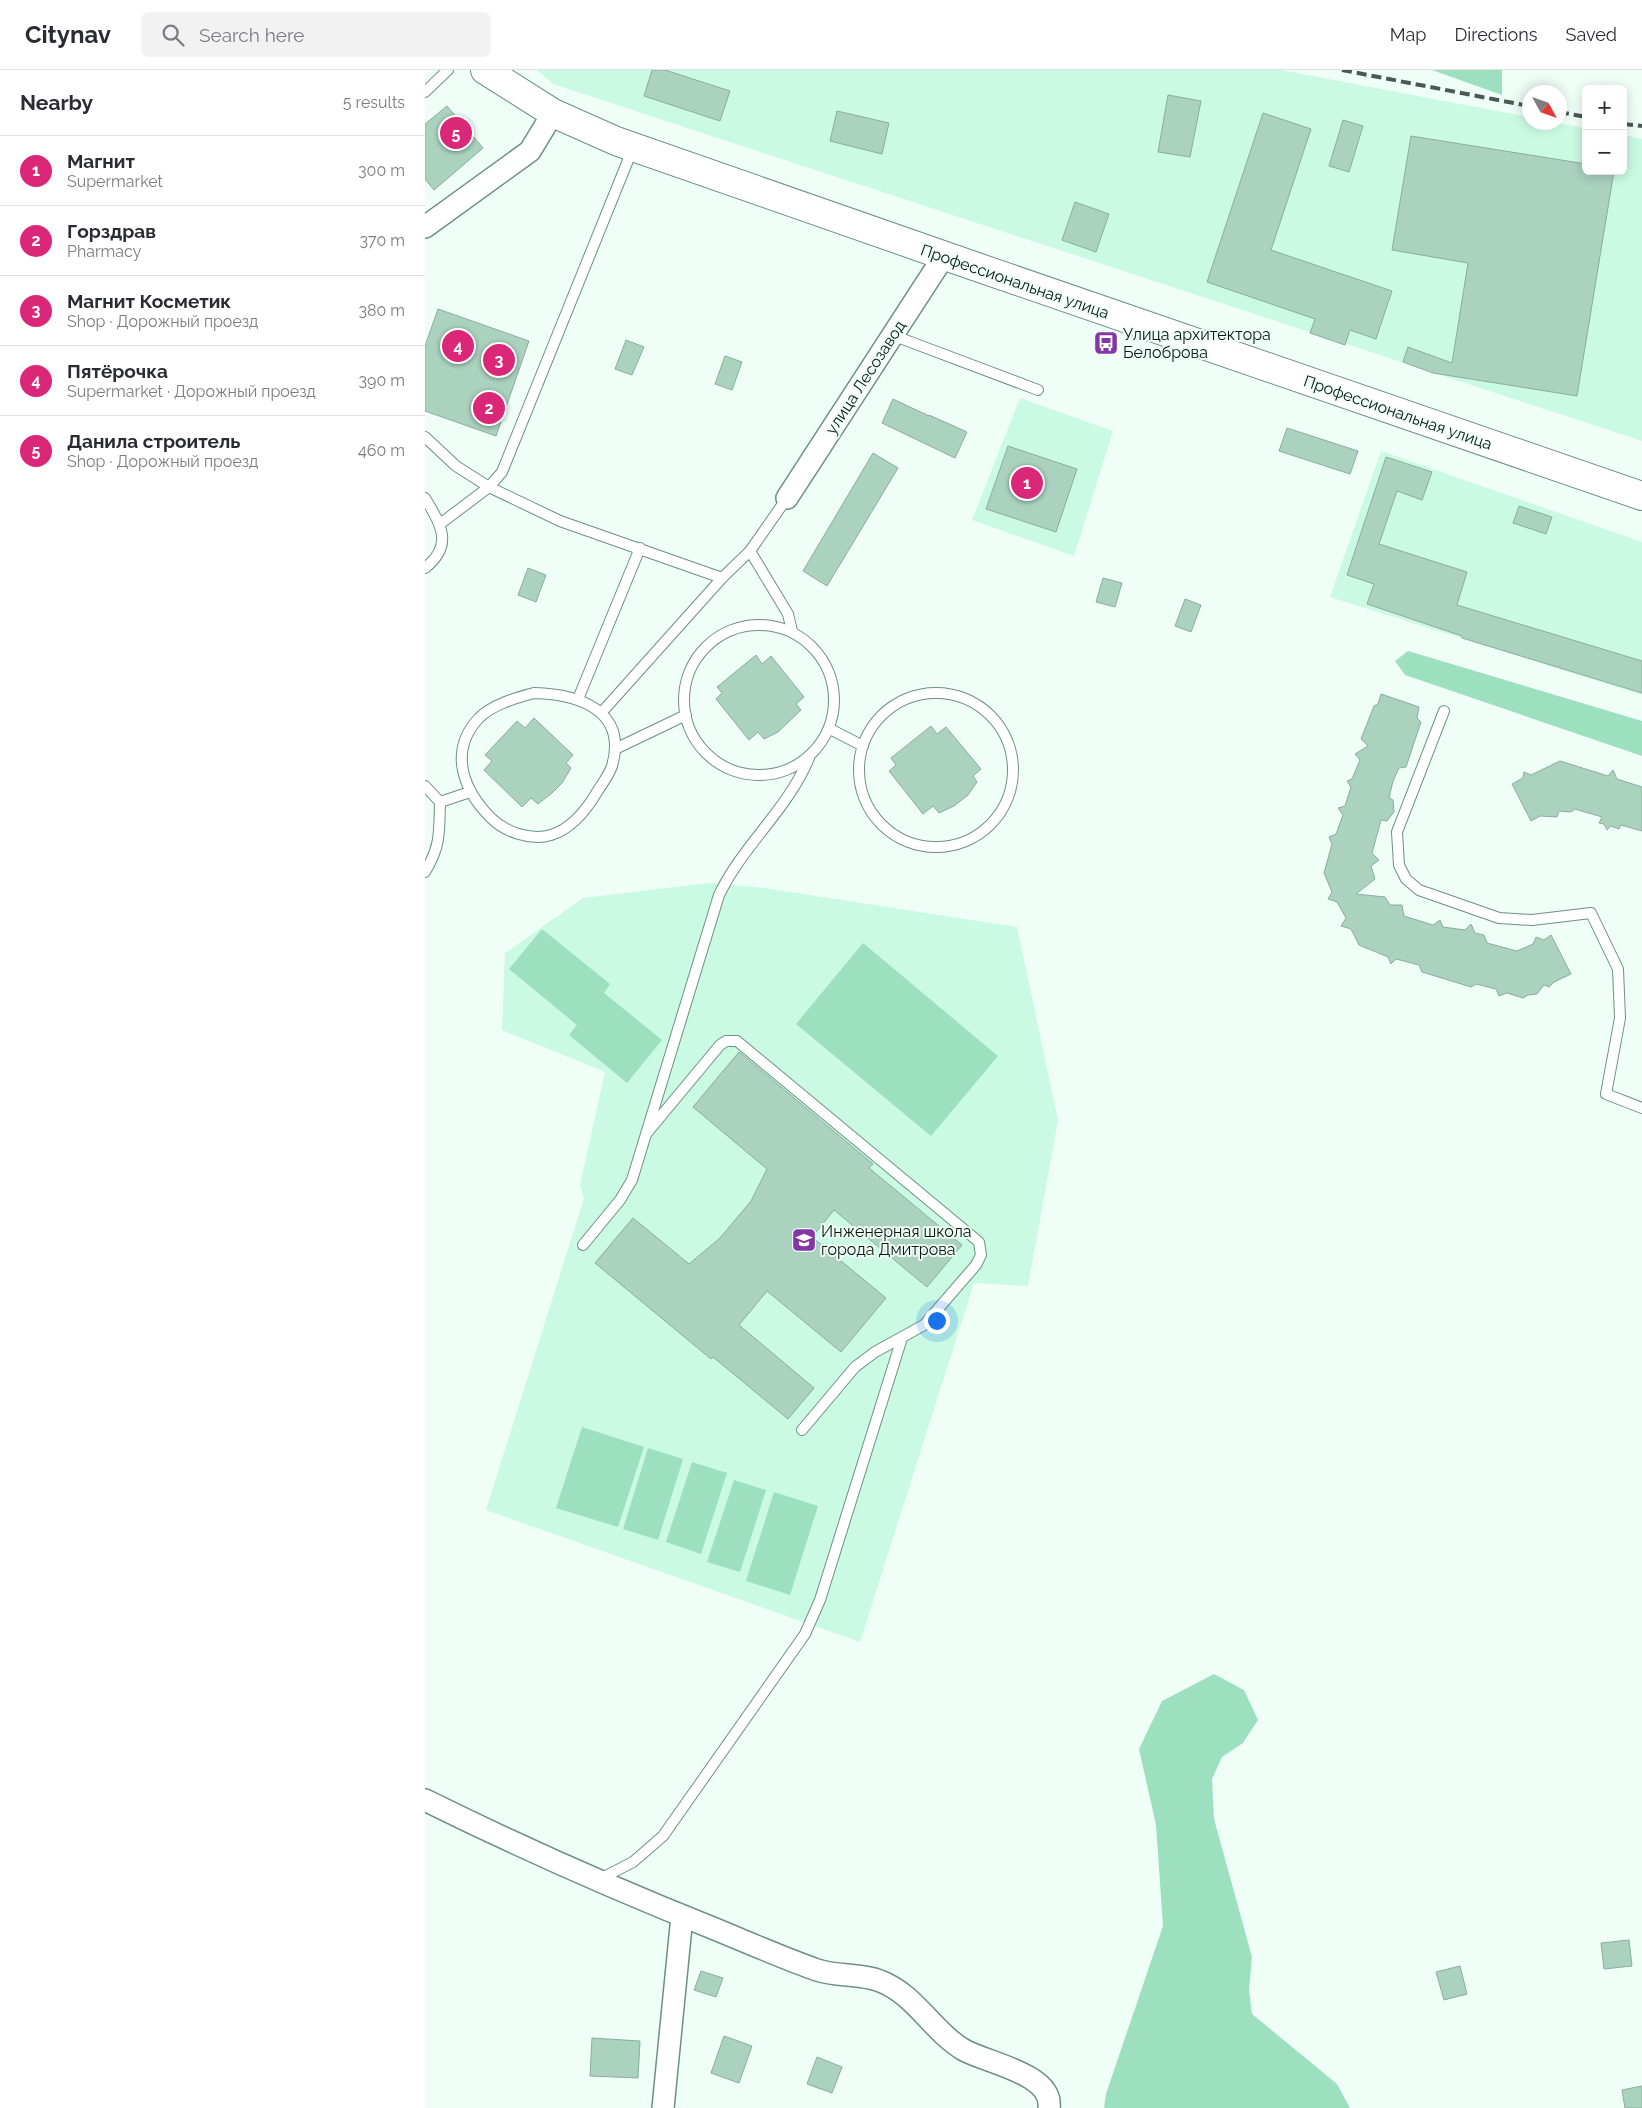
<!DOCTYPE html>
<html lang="en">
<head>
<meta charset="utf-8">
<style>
	body { margin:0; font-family:Raleway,sans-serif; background:#f2f2f3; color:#2b2b33 }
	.controls { position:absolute; right:15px; top:15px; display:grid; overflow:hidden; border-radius:8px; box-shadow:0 2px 12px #0003 }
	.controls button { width:45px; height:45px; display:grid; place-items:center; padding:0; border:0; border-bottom:1px solid #e1e1e2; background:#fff; color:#2b2b33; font:25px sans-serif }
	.compass { position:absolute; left:1097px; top:15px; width:45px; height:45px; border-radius:50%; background:#fff; box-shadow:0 2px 12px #0003; rotate:130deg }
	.you { position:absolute; left:511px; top:1250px; width:18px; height:18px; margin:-12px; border:4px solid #fff; border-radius:50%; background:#1a73e8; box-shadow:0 0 0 8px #1a73e833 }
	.badge { display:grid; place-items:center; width:32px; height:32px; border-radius:50%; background:#db2777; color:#fff; font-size:16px; font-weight:700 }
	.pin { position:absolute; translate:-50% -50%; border:2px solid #fff; box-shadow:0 1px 5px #0006 }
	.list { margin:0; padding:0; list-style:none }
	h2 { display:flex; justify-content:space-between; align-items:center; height:65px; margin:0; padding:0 20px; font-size:21px }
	h2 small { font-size:16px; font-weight:400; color:#7c7c81 }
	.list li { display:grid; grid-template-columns:32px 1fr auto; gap:15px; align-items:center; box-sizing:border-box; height:70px; padding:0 20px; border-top:1px solid #e1e1e2 }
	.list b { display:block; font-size:19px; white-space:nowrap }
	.list p { margin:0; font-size:16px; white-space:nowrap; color:#7c7c81 }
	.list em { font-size:16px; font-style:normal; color:#7c7c81 }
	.icon { flex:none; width:28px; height:28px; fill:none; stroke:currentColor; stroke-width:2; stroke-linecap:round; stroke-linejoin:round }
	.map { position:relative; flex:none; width:1217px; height:2038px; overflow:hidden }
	header { display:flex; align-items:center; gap:30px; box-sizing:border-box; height:70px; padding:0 25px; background:#fff; border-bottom:1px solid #e1e1e2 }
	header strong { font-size:24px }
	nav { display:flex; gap:28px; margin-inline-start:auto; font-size:18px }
	.search { width:350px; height:45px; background:#f2f2f3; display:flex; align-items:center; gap:12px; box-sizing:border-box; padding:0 18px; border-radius:8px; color:#7c7c81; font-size:19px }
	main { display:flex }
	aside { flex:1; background:#fff }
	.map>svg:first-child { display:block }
	.built { fill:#cafae3 }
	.green { fill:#9ce0c0 }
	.building { fill:#abd1bf; stroke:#89ae9c }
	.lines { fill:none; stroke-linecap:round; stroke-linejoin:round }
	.service-casing { stroke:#6d9180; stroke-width:12 }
	.minor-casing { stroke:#6d9180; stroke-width:24 }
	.secondary-casing { stroke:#6d9180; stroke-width:30 }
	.service { stroke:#fff; stroke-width:10 }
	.minor { stroke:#fff; stroke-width:21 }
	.secondary { stroke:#fff; stroke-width:28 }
	.rail { stroke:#4b5953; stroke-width:4; stroke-dasharray:10 5; stroke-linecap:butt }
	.labels { text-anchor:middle; stroke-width:4; stroke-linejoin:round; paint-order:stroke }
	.street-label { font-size:16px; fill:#081610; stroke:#effff7 }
	.poi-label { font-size:16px; fill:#081610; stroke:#effff7; text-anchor:start }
</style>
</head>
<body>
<header>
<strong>Citynav</strong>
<div class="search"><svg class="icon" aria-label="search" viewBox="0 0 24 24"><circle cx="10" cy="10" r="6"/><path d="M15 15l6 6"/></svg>Search here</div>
<nav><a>Map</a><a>Directions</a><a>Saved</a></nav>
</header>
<main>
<aside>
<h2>Nearby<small>5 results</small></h2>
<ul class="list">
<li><span class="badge">1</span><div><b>Магнит</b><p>Supermarket</p></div><em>300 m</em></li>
<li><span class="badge">2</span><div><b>Горздрав</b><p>Pharmacy</p></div><em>370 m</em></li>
<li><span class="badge">3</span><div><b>Магнит Косметик</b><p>Shop · Дорожный проезд</p></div><em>380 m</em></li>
<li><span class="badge">4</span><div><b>Пятёрочка</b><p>Supermarket · Дорожный проезд</p></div><em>390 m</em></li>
<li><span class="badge">5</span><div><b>Данила строитель</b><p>Shop · Дорожный проезд</p></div><em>460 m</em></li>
</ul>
</aside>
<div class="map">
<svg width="1217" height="2038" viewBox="0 0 1217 2038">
	<rect width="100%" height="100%" fill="#effff7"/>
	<!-- built -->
	<g class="built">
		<path d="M 112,0 L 856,0 L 1104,47 L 1104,52 L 1132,53 L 1161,58 L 1161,101 L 1198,101 L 1198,65 L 1217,69 L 1217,371 L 128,14 Z"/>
		<path d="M 595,328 L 688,361 L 649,486 L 547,450 Z"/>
		<path d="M 956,381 L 1217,472 L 1217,625 L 905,527 Z"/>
		<path d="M 283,813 L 339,818 L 592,857 L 633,1050 L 603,1216 L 549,1213 L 435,1572 L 61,1440 L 159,1128 L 155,1115 L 180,1002 L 77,960 L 80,883 L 158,828 Z"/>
	</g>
	<!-- green -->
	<g class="green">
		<path d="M 1007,0 L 1077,0 L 1077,25 Z"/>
		<path d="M 983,581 L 1217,651 L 1217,686 L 980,605 L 970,591 Z"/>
		<path d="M 117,859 L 185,914 L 179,923 L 237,970 L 202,1013 L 144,965 L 152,955 L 84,899 Z"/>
		<path d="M 438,873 L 573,986 L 506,1066 L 371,954 Z"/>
		<path d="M 157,1357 L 219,1377 L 193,1457 L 131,1438 Z"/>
		<path d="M 223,1378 L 258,1389 L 233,1470 L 198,1459 Z"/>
		<path d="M 267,1392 L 302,1403 L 276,1484 L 241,1472 Z"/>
		<path d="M 309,1410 L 341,1420 L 315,1502 L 282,1492 Z"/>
		<path d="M 349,1422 L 393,1436 L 365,1525 L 321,1511 Z"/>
		<path d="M 789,1604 L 819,1620 L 833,1650 L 818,1673 L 797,1687 L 787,1709 L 789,1749 L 827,1887 L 824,1920 L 827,1944 L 912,2014 L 925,2038 L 679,2038 L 681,2024 L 738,1856 L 731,1755 L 714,1679 L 737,1631 Z"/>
	</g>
	<!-- building -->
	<g class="building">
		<path d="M 227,0 L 240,0 L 305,21 L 295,51 L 219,26 Z"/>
		<path d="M 743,25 L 776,31 L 765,87 L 733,82 Z"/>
		<path d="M 22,36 L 58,78 L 9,120 L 0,109 L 0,54 Z"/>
		<path d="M 412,41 L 464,53 L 457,84 L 405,71 Z"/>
		<path d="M 838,43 L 886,59 L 846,180 L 967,221 L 951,269 L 925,260 L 920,275 L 885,263 L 890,249 L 782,212 Z"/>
		<path d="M 918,50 L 938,56 L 924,102 L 904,96 Z"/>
		<path d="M 986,66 L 1161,94 L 1161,101 L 1189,101 L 1152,326 L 1008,303 L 978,292 L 983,277 L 1027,293 L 1043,193 L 967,180 Z"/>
		<path d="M 650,132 L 684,144 L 671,182 L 637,170 Z"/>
		<path d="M 13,239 L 104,271 L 71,366 L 0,341 L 0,276 Z"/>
		<path d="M 201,270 L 219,277 L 207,305 L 190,299 Z"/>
		<path d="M 300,286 L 317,292 L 307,320 L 290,314 Z"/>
		<path d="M 468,329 L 504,346 L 504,345 L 542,362 L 530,388 L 457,353 Z"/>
		<path d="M 862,358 L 933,381 L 925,404 L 854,381 Z"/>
		<path d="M 583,376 L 652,399 L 631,462 L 561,439 Z"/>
		<path d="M 448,383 L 473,398 L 402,516 L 378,501 Z"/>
		<path d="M 961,387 L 1007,402 L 997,430 L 972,421 L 954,474 L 1042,502 L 1032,535 L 1217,591 L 1217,623 L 1037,568 L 1037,566 L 942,534 L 949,514 L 922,505 Z"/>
		<path d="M 1094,436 L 1127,447 L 1121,464 L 1088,453 Z"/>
		<path d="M 103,498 L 121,505 L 111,532 L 93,525 Z"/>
		<path d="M 678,508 L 697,513 L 690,537 L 671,532 Z"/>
		<path d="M 760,529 L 776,535 L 766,562 L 750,556 Z"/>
		<path d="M 331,585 L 337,594 L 346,586 L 379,627 L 371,634 L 376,640 L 353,662 L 339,669 L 333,662 L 324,670 L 291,629 L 297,623 L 292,617 Z"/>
		<path d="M 956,624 L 994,637 L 992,648 L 996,652 L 981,697 L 974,698 L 968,711 L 964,728 L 968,730 L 969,742 L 962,751 L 956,750 L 947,783 L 954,790 L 946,796 L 950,809 L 931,824 L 960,827 L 965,835 L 977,835 L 979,846 L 1008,855 L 1015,850 L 1018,857 L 1040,860 L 1046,854 L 1050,863 L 1059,865 L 1062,873 L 1092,881 L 1108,874 L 1111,867 L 1119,870 L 1126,865 L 1146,904 L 1129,912 L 1124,917 L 1119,915 L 1112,924 L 1103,925 L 1098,928 L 1082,923 L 1074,926 L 1071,919 L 1051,914 L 1046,917 L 997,902 L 994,895 L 971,889 L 966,894 L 963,887 L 934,875 L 926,859 L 916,856 L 921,848 L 912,832 L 903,829 L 907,822 L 899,803 L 907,774 L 904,767 L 911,764 L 918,745 L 913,738 L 920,736 L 926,717 L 922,711 L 927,709 L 935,690 L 930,684 L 943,676 L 936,669 L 949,636 L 953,634 Z"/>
		<path d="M 109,648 L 148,685 L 141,693 L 146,698 L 137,713 L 127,723 L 113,734 L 106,728 L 97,737 L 59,700 L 67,691 L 60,685 L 92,651 L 100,658 Z"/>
		<path d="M 506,656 L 512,664 L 521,657 L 556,699 L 548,706 L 552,712 L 543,725 L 529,736 L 514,743 L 508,736 L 498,744 L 464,701 L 471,695 L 466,688 Z"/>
		<path d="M 1135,691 L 1183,706 L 1188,700 L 1192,709 L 1217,717 L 1217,761 L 1196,755 L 1194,759 L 1186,756 L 1182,760 L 1179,754 L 1174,753 L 1177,747 L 1150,739 L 1146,742 L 1134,741 L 1132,747 L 1115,746 L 1106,751 L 1087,714 L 1098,708 L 1099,702 L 1106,705 Z"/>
		<path d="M 314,982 L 448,1094 L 444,1098 L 537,1175 L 502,1217 L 409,1140 L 387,1167 L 461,1228 L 416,1282 L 342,1221 L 314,1255 L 389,1318 L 363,1349 L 288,1287 L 286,1289 L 170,1193 L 208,1148 L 264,1194 L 295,1168 L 326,1131 L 342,1099 L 268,1037 Z"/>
		<path d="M 1204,1870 L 1207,1896 L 1179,1899 L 1176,1873 Z"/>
		<path d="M 1035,1896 L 1042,1924 L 1019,1930 L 1011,1902 Z"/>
		<path d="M 276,1901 L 298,1908 L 291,1927 L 269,1920 Z"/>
		<path d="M 299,1966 L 327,1976 L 314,2013 L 286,2003 Z"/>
		<path d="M 167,1968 L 215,1971 L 213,2008 L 165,2006 Z"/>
		<path d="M 392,1987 L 417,1997 L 407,2023 L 382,2014 Z"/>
		<path d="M 1217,2016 L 1217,2038 L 1200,2038 L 1197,2020 Z"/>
	</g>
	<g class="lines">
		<defs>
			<g id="service">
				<path d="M 0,22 L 23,0"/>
				<path d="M 467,265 L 613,320"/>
				<path d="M 0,367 L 31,396 L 64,417 L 135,451 L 297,508"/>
				<path d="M 0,428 C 16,455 29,475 0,498"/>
				<path d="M 15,454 L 64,417 L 77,402 L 208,78"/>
				<path d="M 325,481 L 363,544 L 367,561"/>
				<circle cx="334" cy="630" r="75"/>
				<circle cx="511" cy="700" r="77"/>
				<path d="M 109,623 C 153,624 203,640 187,696 C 184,705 177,714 172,722 C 162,739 146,759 126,765 C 106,771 80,762 66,748 C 38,720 23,681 54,648 C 68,634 91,628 109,623 Z"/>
				<path d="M 153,629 L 215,478"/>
				<path d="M 1019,641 L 972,762 L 974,795 L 981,809 L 994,820 L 1074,848 L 1107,850 L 1166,843 L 1193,899 L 1195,948 L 1181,1024 L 1217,1038"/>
				<path d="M 177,642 L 297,508 L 325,481 L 362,428"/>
				<path d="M 405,659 L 438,676"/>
				<path d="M 190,679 L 261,645"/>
				<path d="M 0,716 L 15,732 C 14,763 16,775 0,802"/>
				<path d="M 15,732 L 45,722"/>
				<path d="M 221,1064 L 295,975 L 301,971 L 312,971 L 554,1172 L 556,1185 L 551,1195 L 499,1255 L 450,1282 L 430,1297 L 377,1360"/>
				<path d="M 158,1175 L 195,1130 L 207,1110 L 294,825 C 318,775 363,739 384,688"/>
				<path d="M 175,1809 L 208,1792 L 238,1766 L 380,1564 L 395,1530 L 477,1268"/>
			</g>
			<g id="minor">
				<path d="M 0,157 L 105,81 L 128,43"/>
				<path d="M 362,428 L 519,186"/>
				<path d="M 0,1730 C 95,1777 192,1820 290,1859 C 324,1873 358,1888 392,1900 C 412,1907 436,1903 455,1911 C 490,1924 508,1962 539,1980 C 562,1993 629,2004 624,2038"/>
				<path d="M 238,2038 L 257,1846"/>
			</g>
			<path id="secondary" d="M 60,0 L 128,43 L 191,71 L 549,196 L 1217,426"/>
		</defs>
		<!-- service casing -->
		<use href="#service" class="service-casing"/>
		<!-- minor casing -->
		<use href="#minor" class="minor-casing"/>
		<!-- secondary casing -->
		<use href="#secondary" class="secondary-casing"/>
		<!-- service -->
		<use href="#service" class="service"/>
		<!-- minor -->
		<use href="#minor" class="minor"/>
		<!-- secondary -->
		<use href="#secondary" class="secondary"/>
		<!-- rail -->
		<g class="rail">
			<path d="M 917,0 L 1104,36"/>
			<path d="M 1134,42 L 1161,47"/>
			<path d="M 1198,54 L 1217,56"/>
		</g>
	</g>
	<!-- icons -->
	<defs>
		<symbol id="bus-square" viewBox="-11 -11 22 22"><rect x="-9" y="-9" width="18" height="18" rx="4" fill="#8436a6" stroke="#effff7"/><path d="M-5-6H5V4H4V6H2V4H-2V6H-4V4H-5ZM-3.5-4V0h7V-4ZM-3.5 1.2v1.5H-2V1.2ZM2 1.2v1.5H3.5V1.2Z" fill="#fff"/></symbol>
		<symbol id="school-square" viewBox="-11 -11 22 22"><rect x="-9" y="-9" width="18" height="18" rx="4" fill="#8436a6" stroke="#effff7"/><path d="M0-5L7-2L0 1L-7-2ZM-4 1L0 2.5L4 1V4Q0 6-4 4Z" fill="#fff"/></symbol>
	</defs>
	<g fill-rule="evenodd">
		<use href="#bus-square" x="667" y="259" width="28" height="28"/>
		<use href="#school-square" x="365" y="1156" width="28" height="28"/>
	</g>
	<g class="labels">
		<!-- street labels -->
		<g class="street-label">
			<text transform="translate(590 211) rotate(19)" y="6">Профессиональная улица</text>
			<text transform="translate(440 307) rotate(-57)" y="6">улица Лесозавод</text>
			<text transform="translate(973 342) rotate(19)" y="6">Профессиональная улица</text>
		</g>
		<!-- poi labels -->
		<g class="poi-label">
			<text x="698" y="270">Улица архитектора<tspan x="698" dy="18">Белоброва</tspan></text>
			<text x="396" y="1167">Инженерная школа<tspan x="396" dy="18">города Дмитрова</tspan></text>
		</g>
	</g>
</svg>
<div class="controls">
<button>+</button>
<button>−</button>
</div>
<svg class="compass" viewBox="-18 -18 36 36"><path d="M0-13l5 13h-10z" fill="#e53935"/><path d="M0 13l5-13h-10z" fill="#7c7c81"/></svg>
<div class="you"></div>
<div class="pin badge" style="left:602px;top:413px">1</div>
<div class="pin badge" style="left:64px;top:338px">2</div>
<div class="pin badge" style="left:74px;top:290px">3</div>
<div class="pin badge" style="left:33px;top:276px">4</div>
<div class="pin badge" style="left:31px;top:63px">5</div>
</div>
</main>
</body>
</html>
